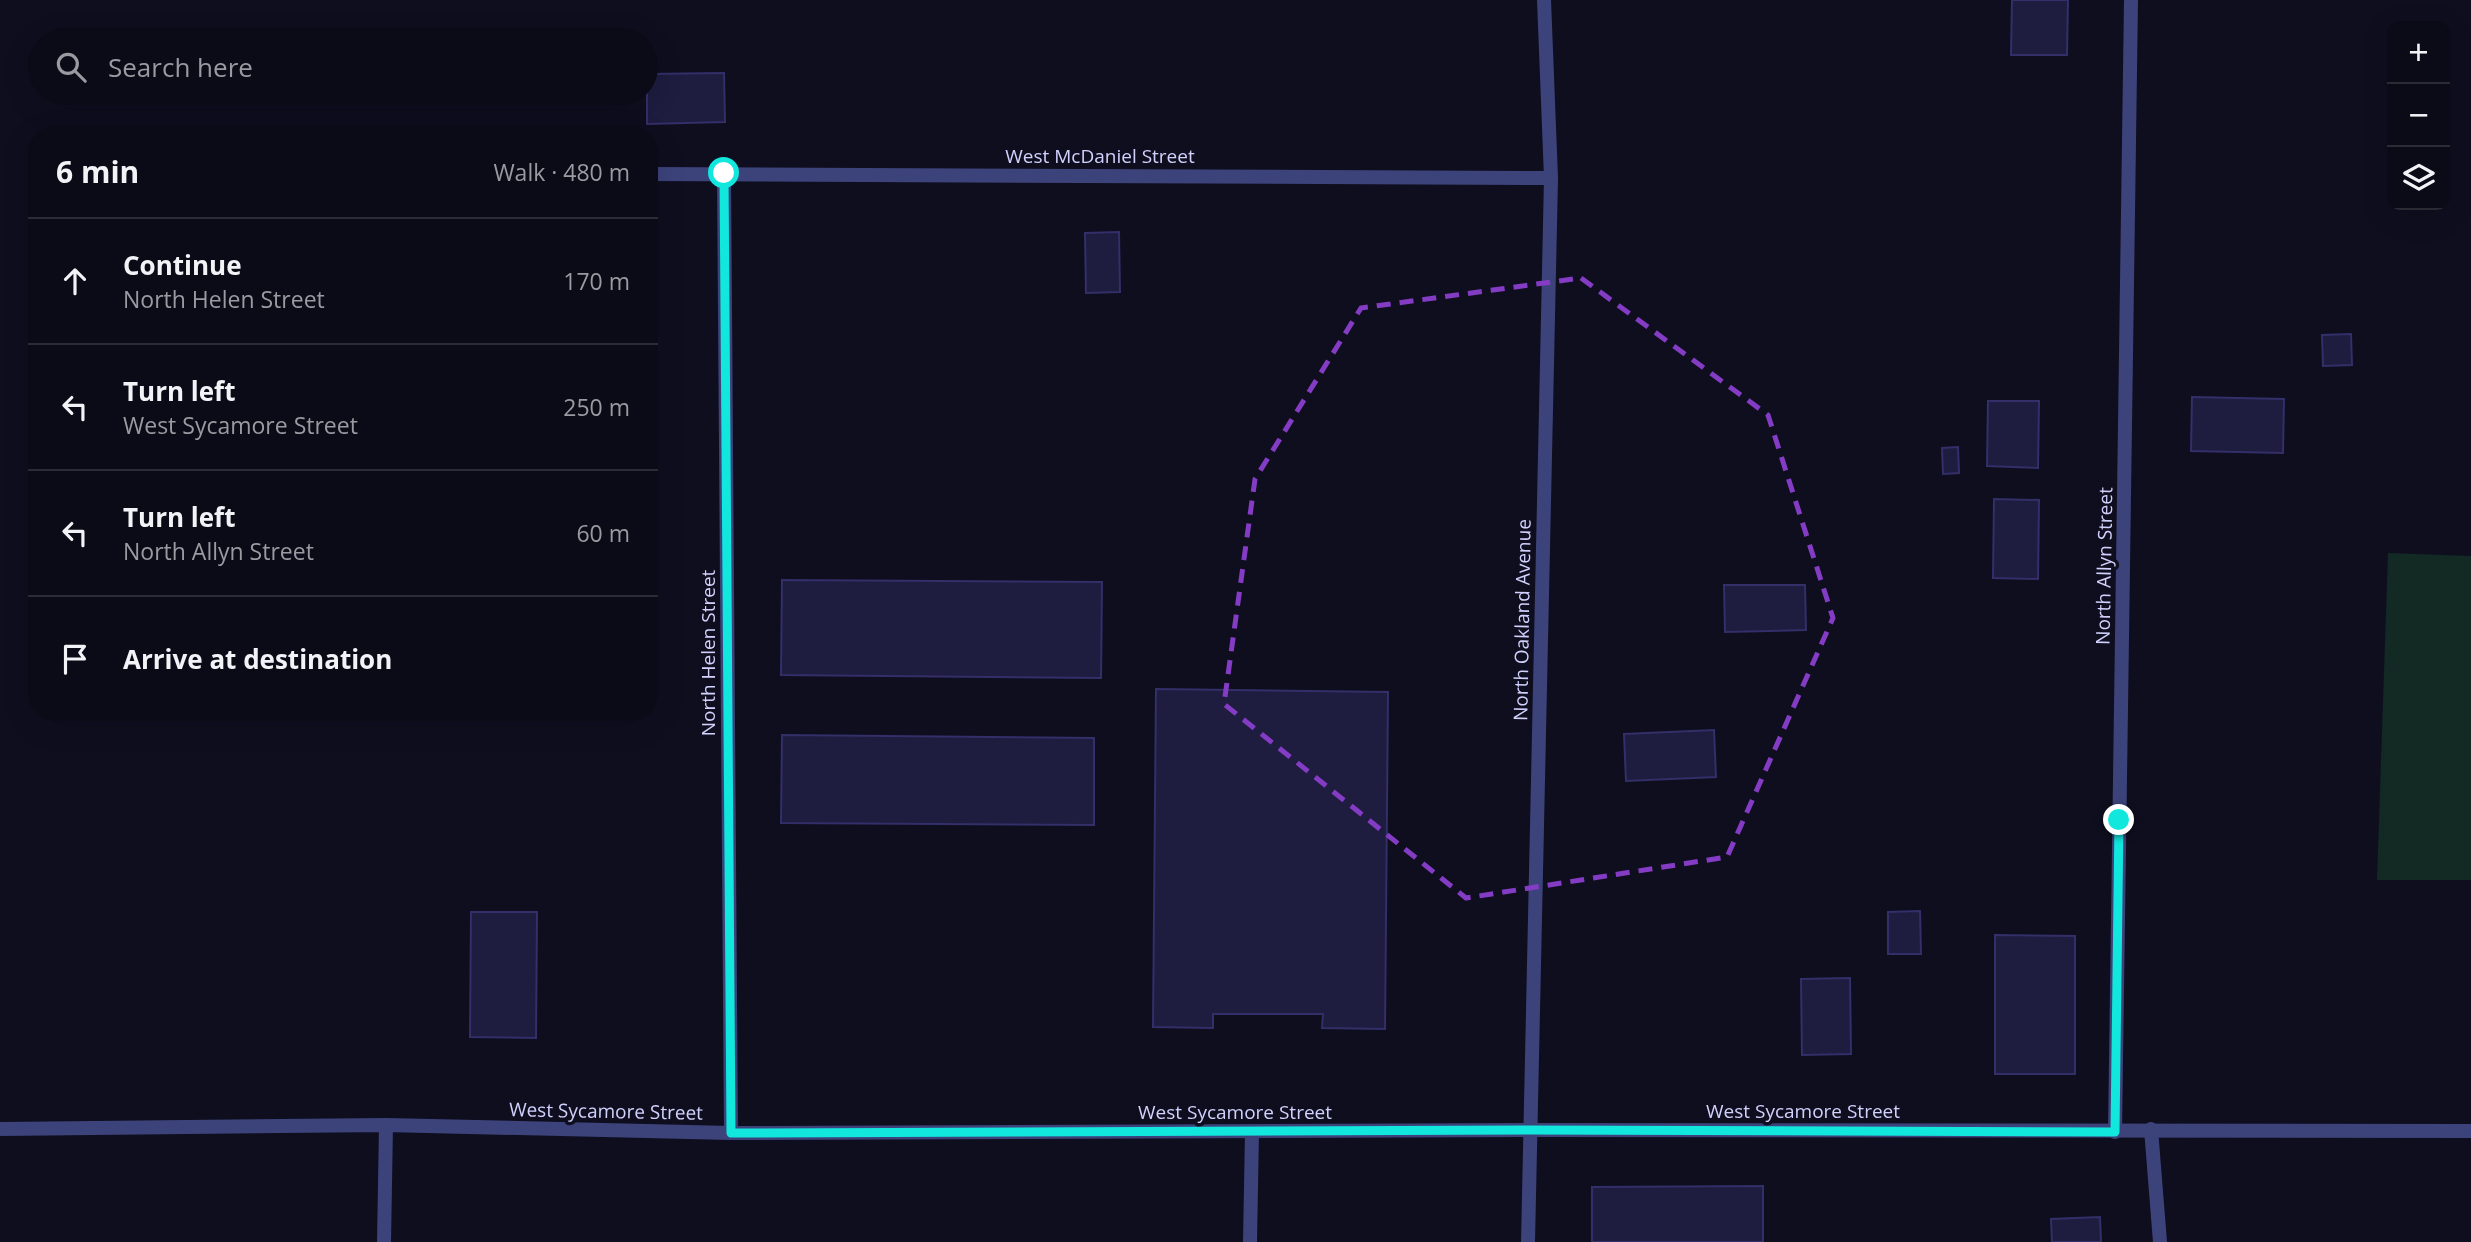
<!DOCTYPE html>
<html lang="en">
<head>
<meta charset="utf-8">
<style>
	body { margin:0; font-family:"Open Sans",sans-serif; background:#141320; color:#f1f3f6 }
	.controls { position:absolute; right:21px; top:21px; display:grid; overflow:hidden; border-radius:14px; box-shadow:0 7px 28px #0002 }
	.controls button { width:63px; height:63px; display:grid; place-items:center; padding:0; border:0; border-bottom:2px solid #2b2b36; background:#0b0a17; color:#f1f3f6; font:35px sans-serif }
	.stop { position:absolute; width:21px; height:21px; margin:-16px; border:5px solid #11e7dd; border-radius:50%; background:#fff }
	.stop.end { background:#11e7dd; border-color:#fff; box-shadow:0 2px 7px #0008 }
	.list { margin:0; padding:0; list-style:none }
	h2 { display:flex; justify-content:space-between; align-items:center; height:91px; margin:0; padding:0 28px; font-size:30px }
	h2 small { font-size:23px; font-weight:400; color:#9a9aa1 }
	.list li { display:grid; grid-template-columns:46px 1fr auto; gap:21px; align-items:center; box-sizing:border-box; height:126px; padding:0 28px; border-top:2px solid #2b2b36 }
	.list b { display:block; font-size:26px; white-space:nowrap }
	.list p { margin:0; font-size:23px; white-space:nowrap; color:#9a9aa1 }
	.list em { font-size:23px; font-style:normal; color:#9a9aa1 }
	.icon { flex:none; width:38px; height:38px; fill:none; stroke:currentColor; stroke-width:2; stroke-linecap:round; stroke-linejoin:round }
	.map { position:relative; flex:none; width:2471px; height:1242px; overflow:hidden }
	.search { position:absolute; background:#0b0a17; box-shadow:0 7px 28px #0002; left:28px; top:28px; width:630px; height:77px; display:flex; align-items:center; gap:18px; box-sizing:border-box; padding:0 24px; border-radius:38px; color:#9a9aa1; font-size:26px }
	.panel { position:absolute; background:#0b0a17; box-shadow:0 7px 28px #0002; left:28px; top:126px; width:630px; height:595px; border-radius:28px }
	.map>svg:first-child { display:block }
	.green { fill:#122924 }
	.building { fill:#1e1c3f; stroke:#322f69; stroke-width:2 }
	.lines { fill:none; stroke-linecap:round; stroke-linejoin:round }
	.service { stroke:#3c437b; stroke-width:14 }
	.minor { stroke:#3c437b; stroke-width:14 }
	.tertiary { stroke:#3c437b; stroke-width:14 }
	.route { stroke:#11e7dd; stroke-width:9 }
	.marked { fill:none; stroke:#843cc5; stroke-width:5; stroke-dasharray:14 9; stroke-linejoin:round }
	.labels { text-anchor:middle; stroke-width:7; stroke-linejoin:round; paint-order:stroke }
	.street-label { font-size:19px; fill:#d0d1fc; stroke:#0f0e1f }
</style>
</head>
<body>
<div class="map">
<svg width="2471" height="1242" viewBox="0 0 2471 1242">
	<rect width="100%" height="100%" fill="#0f0e1f"/>
	<!-- green -->
	<path class="green" d="M 2388,553 L 2471,556 L 2471,880 L 2377,880 Z"/>
	<!-- building -->
	<g class="building">
		<path d="M 2012,0 L 2068,0 L 2067,55 L 2011,55 Z"/>
		<path d="M 724,73 L 725,122 L 647,124 L 647,74 Z"/>
		<path d="M 1119,232 L 1120,292 L 1086,293 L 1085,233 Z"/>
		<path d="M 2351,334 L 2352,365 L 2323,366 L 2322,335 Z"/>
		<path d="M 2192,397 L 2284,399 L 2283,453 L 2191,451 Z"/>
		<path d="M 1988,401 L 2039,401 L 2038,468 L 1987,466 Z"/>
		<path d="M 1958,447 L 1959,473 L 1943,474 L 1942,448 Z"/>
		<path d="M 1994,499 L 2039,500 L 2038,579 L 1993,578 Z"/>
		<path d="M 782,580 L 1102,582 L 1101,678 L 781,675 Z"/>
		<path d="M 1724,585 L 1805,585 L 1806,630 L 1725,632 Z"/>
		<path d="M 1156,689 L 1388,692 L 1385,1029 L 1322,1028 L 1323,1014 L 1213,1014 L 1213,1028 L 1153,1027 Z"/>
		<path d="M 1714,730 L 1716,777 L 1626,781 L 1624,734 Z"/>
		<path d="M 782,735 L 1094,738 L 1094,825 L 781,823 Z"/>
		<path d="M 1920,911 L 1921,954 L 1888,954 L 1888,912 Z"/>
		<path d="M 471,912 L 537,912 L 536,1038 L 470,1037 Z"/>
		<path d="M 1995,935 L 2075,936 L 2075,1074 L 1995,1074 Z"/>
		<path d="M 1850,978 L 1851,1054 L 1802,1055 L 1801,979 Z"/>
		<path d="M 1763,1186 L 1763,1242 L 1592,1242 L 1592,1187 Z"/>
		<path d="M 2100,1217 L 2101,1242 L 2052,1242 L 2051,1219 Z"/>
	</g>
	<g class="lines">
		<!-- service -->
		<path class="service" d="M 1250,1242 L 1252,1132"/>
		<!-- minor -->
		<g class="minor">
			<path d="M 724,173 L 731,1133"/>
			<path d="M 649,174 L 1551,178"/>
			<path d="M 2151,1129 L 2160,1242"/>
			<path d="M 1529,1130 L 2471,1131"/>
			<path d="M 2115,1132 L 2131,0"/>
			<path d="M 384,1242 L 386,1125"/>
		</g>
		<!-- tertiary -->
		<g class="tertiary">
			<path d="M 0,1129 L 386,1125 L 731,1133 L 1529,1130"/>
			<path d="M 1528,1242 L 1551,178 L 1544,0"/>
		</g>
	</g>
	<g class="lines">
		<!-- route -->
		<path class="route" d="M 724,173 L 731,1133 L 1529,1130 L 2115,1132 L 2119,820"/>
	</g>
	<!-- marked area -->
	<path class="marked" d="M 1581,278 L 1768,415 L 1833,618 L 1727,857 L 1466,898 L 1224,704 L 1255,479 L 1361,308 Z"/>
	<g class="labels">
		<!-- street labels -->
		<g class="street-label">
			<text x="1100" y="163">West McDaniel Street</text>
			<text transform="translate(2104 566) rotate(-89)" y="7">North Allyn Street</text>
			<text transform="translate(1522 620) rotate(-89)" y="7">North Oakland Avenue</text>
			<text transform="translate(708 653) rotate(-90)" y="7">North Helen Street</text>
			<text transform="translate(606 1111) rotate(1)" y="7">West Sycamore Street</text>
			<text x="1803" y="1118">West Sycamore Street</text>
			<text x="1235" y="1119">West Sycamore Street</text>
		</g>
	</g>
</svg>
<div class="controls">
<button>+</button>
<button>−</button>
<button><svg class="icon" aria-label="layers" viewBox="0 0 24 24"><path d="M12 4l9 5-9 5-9-5zM3 14l9 5 9-5"/></svg></button>
</div>
<div class="stop" style="left:724px;top:173px"></div>
<div class="stop end" style="left:2119px;top:820px"></div>
<div class="search"><svg class="icon" aria-label="search" viewBox="0 0 24 24"><circle cx="10" cy="10" r="6"/><path d="M15 15l6 6"/></svg>Search here</div>
<section class="panel">
<h2>6 min<small>Walk · 480 m</small></h2>
<ul class="list">
<li><svg class="icon" aria-label="ahead" viewBox="0 0 24 24"><path d="M12 20V5M6 11l6-6 6 6"/></svg><div><b>Continue</b><p>North Helen Street</p></div><em>170 m</em></li>
<li><svg class="icon" aria-label="left" viewBox="0 0 24 24"><path d="M17 20v-9H6M10 6l-5 5 5 5"/></svg><div><b>Turn left</b><p>West Sycamore Street</p></div><em>250 m</em></li>
<li><svg class="icon" aria-label="left" viewBox="0 0 24 24"><path d="M17 20v-9H6M10 6l-5 5 5 5"/></svg><div><b>Turn left</b><p>North Allyn Street</p></div><em>60 m</em></li>
<li><svg class="icon" aria-label="arrive" viewBox="0 0 24 24"><path d="M6 21V4h12l-3 4 3 4H6"/></svg><div><b>Arrive at destination</b></div></li>
</ul>
</section>
</div>
</body>
</html>
